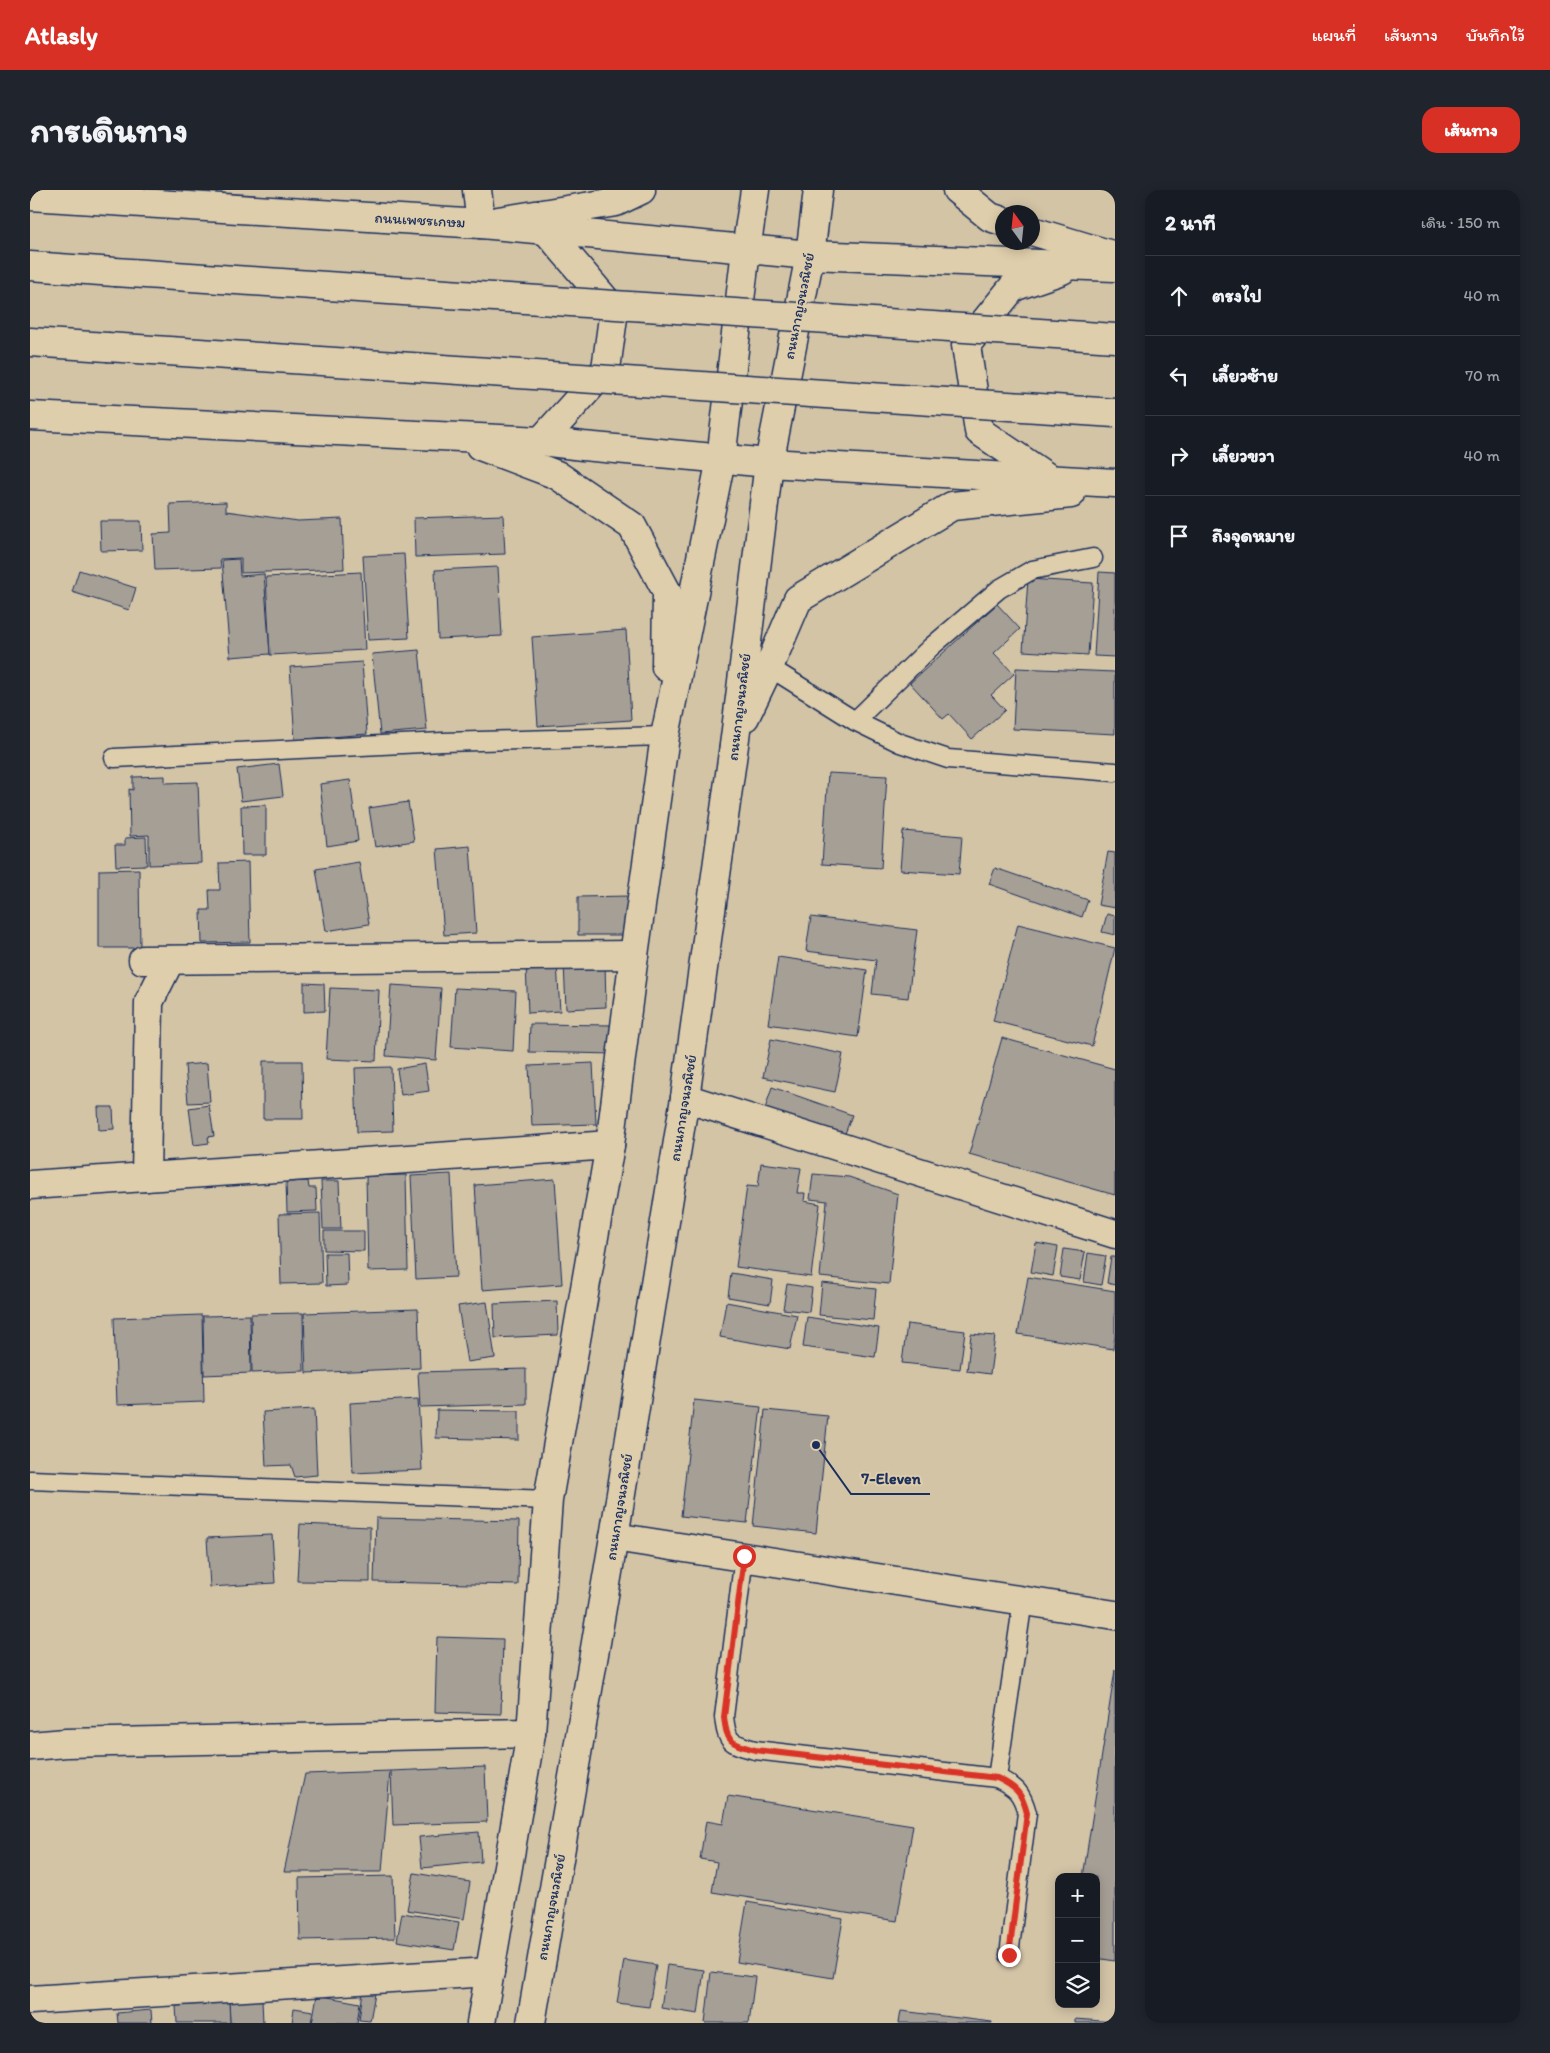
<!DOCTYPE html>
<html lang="th">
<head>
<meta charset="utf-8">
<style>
	body { margin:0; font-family:Itim,"Playpen Sans Thai",sans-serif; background:#20242c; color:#f1f3f6 }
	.controls { position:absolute; right:15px; bottom:15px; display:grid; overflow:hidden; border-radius:10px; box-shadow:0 2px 12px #0003 }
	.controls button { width:45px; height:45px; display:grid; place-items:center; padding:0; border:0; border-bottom:1px solid #363941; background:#171b24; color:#f1f3f6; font:25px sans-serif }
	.compass { position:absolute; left:965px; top:15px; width:45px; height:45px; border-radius:50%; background:#171b24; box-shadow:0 2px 12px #0003; rotate:345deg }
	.stop { position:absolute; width:15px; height:15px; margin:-11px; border:4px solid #d93025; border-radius:50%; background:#fff }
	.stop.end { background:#d93025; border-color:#fff; box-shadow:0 1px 5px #0008 }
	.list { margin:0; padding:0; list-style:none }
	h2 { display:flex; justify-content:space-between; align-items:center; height:65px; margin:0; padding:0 20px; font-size:21px }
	h2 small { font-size:16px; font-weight:400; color:#9ea1a6 }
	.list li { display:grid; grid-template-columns:32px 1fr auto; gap:15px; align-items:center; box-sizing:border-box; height:80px; padding:0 20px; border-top:1px solid #363941 }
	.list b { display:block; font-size:19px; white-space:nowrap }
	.list em { font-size:16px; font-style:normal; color:#9ea1a6 }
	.icon { flex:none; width:28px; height:28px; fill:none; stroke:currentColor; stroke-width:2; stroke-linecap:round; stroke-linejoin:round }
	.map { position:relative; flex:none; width:1085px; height:1833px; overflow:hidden; border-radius:15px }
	header { display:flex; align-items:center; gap:30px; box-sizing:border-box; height:70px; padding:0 25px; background:#d93025; color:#fff }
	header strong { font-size:24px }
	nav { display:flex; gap:28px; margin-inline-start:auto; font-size:18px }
	.intro { display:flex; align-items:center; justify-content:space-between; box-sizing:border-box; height:120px; padding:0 30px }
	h1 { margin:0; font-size:35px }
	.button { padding:12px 22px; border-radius:15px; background:#d93025; color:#fff; font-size:18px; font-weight:700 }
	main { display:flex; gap:30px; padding:0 30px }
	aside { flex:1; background:#171b24; border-radius:15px; box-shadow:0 2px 12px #0003 }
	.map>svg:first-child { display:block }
	.building { fill:#a69f95; stroke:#1b2f5e }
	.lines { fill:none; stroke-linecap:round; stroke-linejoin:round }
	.lane-casing { stroke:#1b2f5e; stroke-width:21 }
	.street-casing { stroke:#1b2f5e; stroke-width:31 }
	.secondary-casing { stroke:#1b2f5e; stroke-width:31 }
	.primary-casing { stroke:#1b2f5e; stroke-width:31 }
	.highway-casing { stroke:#1b2f5e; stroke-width:31 }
	.lane { stroke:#dfceab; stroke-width:18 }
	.street { stroke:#dfceab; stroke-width:28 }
	.secondary { stroke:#dfceab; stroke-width:28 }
	.primary { stroke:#dfceab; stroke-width:28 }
	.highway { stroke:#dfceab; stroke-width:28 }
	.highway-bridge-casing { stroke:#1b2f5e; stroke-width:31; stroke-linecap:butt }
	.highway-bridge { stroke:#dfceab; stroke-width:28 }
	.route { stroke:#d93025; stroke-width:6 }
	.labels { text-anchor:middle; stroke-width:4; stroke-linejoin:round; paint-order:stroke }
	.street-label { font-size:15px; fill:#1b2f5e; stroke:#dfceab }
	.leader { fill:none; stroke:#1b2f5e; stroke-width:2 }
	.callout-dot { fill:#1b2f5e; stroke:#dfceab; stroke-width:2 }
	.callout-label { font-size:16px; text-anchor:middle; font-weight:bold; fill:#1b2f5e; stroke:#dfceab; stroke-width:4; stroke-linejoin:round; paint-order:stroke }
</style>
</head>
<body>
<header>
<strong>Atlasly</strong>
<nav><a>แผนที่</a><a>เส้นทาง</a><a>บันทึกไว้</a></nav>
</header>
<div class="intro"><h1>การเดินทาง</h1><a class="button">เส้นทาง</a></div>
<main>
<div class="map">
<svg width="1085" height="1833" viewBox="0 0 1085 1833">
	<rect width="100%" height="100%" fill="#d3c4a6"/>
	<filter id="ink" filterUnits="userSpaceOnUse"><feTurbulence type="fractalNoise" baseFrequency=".02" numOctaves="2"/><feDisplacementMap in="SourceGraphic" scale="10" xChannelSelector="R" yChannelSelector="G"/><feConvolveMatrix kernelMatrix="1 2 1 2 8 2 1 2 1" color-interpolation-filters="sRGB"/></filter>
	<g filter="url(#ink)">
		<!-- building -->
		<g class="building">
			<path d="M 196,312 L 196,321 L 268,331 L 312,329 L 314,379 L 211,383 L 211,368 L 190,369 L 191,378 L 125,380 L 123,344 L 141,343 L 140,314 Z"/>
			<path d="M 473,325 L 475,364 L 385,367 L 384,328 Z"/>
			<path d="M 70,331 L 111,331 L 112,360 L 71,361 Z"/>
			<path d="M 374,364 L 379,448 L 338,450 L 333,366 Z"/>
			<path d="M 209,369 L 210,386 L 234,384 L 240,464 L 200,467 L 192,370 Z"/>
			<path d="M 468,377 L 472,446 L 408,449 L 405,380 Z"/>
			<path d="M 49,380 L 106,398 L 99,420 L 42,402 Z"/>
			<path d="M 331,382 L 335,460 L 240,465 L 236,387 Z"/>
			<path d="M 1069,382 L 1085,383 L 1085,467 L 1064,466 Z"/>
			<path d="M 998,389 L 1063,393 L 1058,465 L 993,461 Z"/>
			<path d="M 967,414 L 990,439 L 964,463 L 984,484 L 961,505 L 975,520 L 942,549 L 919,524 L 913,529 L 880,493 Z"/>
			<path d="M 596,440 L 601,530 L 508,536 L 502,447 Z"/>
			<path d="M 389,460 L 397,540 L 350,544 L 342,464 Z"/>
			<path d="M 332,472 L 337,544 L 265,550 L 260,477 Z"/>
			<path d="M 986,478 L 1085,482 L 1085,544 L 983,539 Z"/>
			<path d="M 249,574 L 253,606 L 211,611 L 207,579 Z"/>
			<path d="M 798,583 L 857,586 L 851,678 L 792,674 Z"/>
			<path d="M 135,586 L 135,593 L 168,592 L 171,673 L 119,675 L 119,645 L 100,646 L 99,599 L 103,600 L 103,587 Z"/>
			<path d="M 320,590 L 328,651 L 297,656 L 290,594 Z"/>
			<path d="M 378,612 L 384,651 L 345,657 L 339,618 Z"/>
			<path d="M 236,615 L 236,665 L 212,665 L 211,616 Z"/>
			<path d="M 873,641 L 932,646 L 929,684 L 870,680 Z"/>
			<path d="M 116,647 L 117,675 L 86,676 L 85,655 L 95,655 L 95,648 Z"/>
			<path d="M 440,656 L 446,743 L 414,745 L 407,659 Z"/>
			<path d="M 1078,662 L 1085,663 L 1085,718 L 1068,715 Z"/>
			<path d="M 218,672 L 220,752 L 172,753 L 171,720 L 180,720 L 179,700 L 190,700 L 189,673 Z"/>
			<path d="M 329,672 L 339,734 L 296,741 L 286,679 Z"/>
			<path d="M 965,678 L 1058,710 L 1052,727 L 959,694 Z"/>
			<path d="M 109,679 L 110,758 L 69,758 L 69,680 Z"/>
			<path d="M 599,706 L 600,745 L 548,745 L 548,707 Z"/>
			<path d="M 1077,724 L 1085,726 L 1085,745 L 1072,742 Z"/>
			<path d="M 781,727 L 887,740 L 878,808 L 842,804 L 846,770 L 776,761 Z"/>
			<path d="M 988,734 L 1085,758 L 1062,856 L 963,831 Z"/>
			<path d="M 748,767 L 837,780 L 828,847 L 738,834 Z"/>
			<path d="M 575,772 L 576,817 L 536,819 L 534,773 Z"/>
			<path d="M 527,774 L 530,821 L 498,823 L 496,775 Z"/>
			<path d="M 274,793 L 294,794 L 295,821 L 274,822 Z"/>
			<path d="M 361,795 L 411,798 L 406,870 L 356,866 Z"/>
			<path d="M 300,798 L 349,800 L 346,871 L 296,869 Z"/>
			<path d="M 425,798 L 486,801 L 483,861 L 421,857 Z"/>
			<path d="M 500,834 L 584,835 L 583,864 L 499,862 Z"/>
			<path d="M 972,848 L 1085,879 L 1085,1005 L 939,964 Z"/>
			<path d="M 741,849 L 813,864 L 805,902 L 733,887 Z"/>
			<path d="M 233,871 L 272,871 L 273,929 L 233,929 Z"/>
			<path d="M 177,873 L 180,912 L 158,913 L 155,875 Z"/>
			<path d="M 563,873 L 566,934 L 502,936 L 499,876 Z"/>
			<path d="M 395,874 L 399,901 L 371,905 L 367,879 Z"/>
			<path d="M 361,877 L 363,941 L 327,942 L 325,878 Z"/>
			<path d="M 742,897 L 822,925 L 813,949 L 734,922 Z"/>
			<path d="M 179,915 L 184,946 L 178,947 L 179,953 L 164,955 L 159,918 Z"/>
			<path d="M 68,917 L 83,917 L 84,939 L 69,940 Z"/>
			<path d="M 731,973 L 771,978 L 767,1003 L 775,1003 L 774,1011 L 790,1014 L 781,1087 L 706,1077 L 717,996 L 728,997 Z"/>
			<path d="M 421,984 L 426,1087 L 386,1089 L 381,986 Z"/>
			<path d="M 783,984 L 819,987 L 868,1004 L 859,1094 L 790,1087 L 797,1011 L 780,1009 Z"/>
			<path d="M 376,985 L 378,1080 L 338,1081 L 336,986 Z"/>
			<path d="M 525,989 L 532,1094 L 452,1100 L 445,995 Z"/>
			<path d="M 278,991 L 279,998 L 286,998 L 287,1021 L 257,1022 L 256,992 Z"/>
			<path d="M 291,991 L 309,991 L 311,1039 L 293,1039 Z"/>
			<path d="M 290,1023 L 292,1093 L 251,1094 L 249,1024 Z"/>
			<path d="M 294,1041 L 334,1041 L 334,1061 L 294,1060 Z"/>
			<path d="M 1006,1053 L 1028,1057 L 1023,1086 L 1001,1082 Z"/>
			<path d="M 1034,1059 L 1055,1062 L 1050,1090 L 1030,1087 Z"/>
			<path d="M 295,1063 L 317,1063 L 318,1095 L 296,1096 Z"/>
			<path d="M 1058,1063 L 1076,1066 L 1071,1095 L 1054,1092 Z"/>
			<path d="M 1081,1067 L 1085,1067 L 1085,1095 L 1077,1093 Z"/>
			<path d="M 701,1083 L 743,1090 L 740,1114 L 698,1107 Z"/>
			<path d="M 998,1087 L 1085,1101 L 1085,1146 L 1083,1159 L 988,1144 Z"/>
			<path d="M 792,1093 L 846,1099 L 843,1130 L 789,1125 Z"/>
			<path d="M 757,1094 L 782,1098 L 779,1122 L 753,1119 Z"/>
			<path d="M 527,1111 L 528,1145 L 465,1148 L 464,1114 Z"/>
			<path d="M 457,1112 L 465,1168 L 437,1172 L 428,1116 Z"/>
			<path d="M 696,1112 L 767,1125 L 760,1159 L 690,1147 Z"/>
			<path d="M 388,1119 L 390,1178 L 276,1183 L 274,1123 Z"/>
			<path d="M 273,1123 L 274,1181 L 222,1183 L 221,1124 Z"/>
			<path d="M 172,1125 L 174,1212 L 87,1215 L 84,1128 Z"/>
			<path d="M 220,1125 L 221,1183 L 174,1185 L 173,1126 Z"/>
			<path d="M 777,1127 L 849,1138 L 845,1167 L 773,1157 Z"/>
			<path d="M 877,1134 L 935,1141 L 930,1179 L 872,1173 Z"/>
			<path d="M 941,1144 L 965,1146 L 960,1184 L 937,1181 Z"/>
			<path d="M 496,1179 L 496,1214 L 390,1217 L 388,1182 Z"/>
			<path d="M 388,1209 L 392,1280 L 323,1283 L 320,1213 Z"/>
			<path d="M 664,1210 L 731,1217 L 717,1333 L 651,1326 Z"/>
			<path d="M 284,1219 L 287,1285 L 265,1287 L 261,1275 L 236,1276 L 233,1222 Z"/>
			<path d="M 407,1220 L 489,1221 L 489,1250 L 406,1248 Z"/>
			<path d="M 735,1220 L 798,1226 L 786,1343 L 723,1336 Z"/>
			<path d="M 346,1328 L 489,1331 L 488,1395 L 344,1392 Z"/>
			<path d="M 270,1334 L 340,1337 L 340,1392 L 267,1391 Z"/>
			<path d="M 242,1345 L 245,1393 L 180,1397 L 177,1348 Z"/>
			<path d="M 407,1447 L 473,1449 L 471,1524 L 405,1522 Z"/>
			<path d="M 1085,1480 L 1085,1771 L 1066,1768 L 1066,1687 L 1053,1687 Z"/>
			<path d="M 455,1577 L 457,1632 L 363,1635 L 361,1581 Z"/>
			<path d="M 360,1581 L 352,1682 L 254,1682 L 275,1584 Z"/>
			<path d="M 698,1606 L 883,1635 L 867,1731 L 682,1702 L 687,1672 L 670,1669 L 676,1631 L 693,1634 Z"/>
			<path d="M 449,1642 L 451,1672 L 392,1678 L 389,1647 Z"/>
			<path d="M 384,1683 L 440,1692 L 434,1729 L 377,1720 Z"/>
			<path d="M 363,1686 L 365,1748 L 270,1750 L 269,1688 Z"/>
			<path d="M 717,1712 L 813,1729 L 803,1788 L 707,1772 Z"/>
			<path d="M 372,1723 L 429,1732 L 424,1760 L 367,1751 Z"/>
			<path d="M 594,1770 L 626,1775 L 619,1817 L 587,1813 Z"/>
			<path d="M 637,1775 L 674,1780 L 668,1824 L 631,1818 Z"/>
			<path d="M 681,1782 L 725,1787 L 719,1833 L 675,1833 Z"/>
			<path d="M 333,1801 L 345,1803 L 340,1831 L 329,1830 Z"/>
			<path d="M 287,1805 L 330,1813 L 327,1833 L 282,1833 Z"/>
			<path d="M 232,1809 L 233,1833 L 200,1833 L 199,1811 Z"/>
			<path d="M 199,1812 L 200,1833 L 147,1833 L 146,1816 Z"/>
			<path d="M 264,1818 L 283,1821 L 281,1833 L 262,1833 Z"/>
			<path d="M 121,1820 L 122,1833 L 88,1833 L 87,1823 Z"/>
			<path d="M 871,1821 L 962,1832 L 962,1833 L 869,1833 Z"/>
			<path d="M 1045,1829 L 1085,1832 L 1085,1833 L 1045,1833 Z"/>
		</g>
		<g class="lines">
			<defs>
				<g id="lane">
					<path d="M 739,477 L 825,531 L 870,553 L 918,569 L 1085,582"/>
					<path d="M 825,531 L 901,457 L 969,399 L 1002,380 L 1063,368"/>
					<path d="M 84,568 L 413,552 L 635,546"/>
					<path d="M 0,1290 L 518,1310"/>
					<path d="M 714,1366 L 694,1527 C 697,1553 700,1553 725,1560 L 967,1588"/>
					<path d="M 979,1765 L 997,1623 C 992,1603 986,1597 967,1588 L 993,1410"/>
				</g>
				<g id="street">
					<path d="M 113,770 L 604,765"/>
					<path d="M 655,908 L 1085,1044"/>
					<path d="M 116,987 L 119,812 L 140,770"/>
					<path d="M 0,995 L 580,955"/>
					<path d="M 584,1347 L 1085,1425"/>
					<path d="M 0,1556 L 36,1553 L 501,1543"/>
					<path d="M 0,1810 L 460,1782"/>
				</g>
				<path id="secondary" d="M 447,0 L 451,34"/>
				<g id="primary">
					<path d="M 927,0 L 960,27 L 972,31"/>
					<path d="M 468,31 L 586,12 L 611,0"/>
					<path d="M 1002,41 L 1085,66"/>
					<path d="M 716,60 L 725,0"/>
					<path d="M 780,65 L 788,0"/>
				</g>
				<g id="highway">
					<path d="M 0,6 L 451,34 L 780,65 L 1085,77"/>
					<path d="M 0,76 L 85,82"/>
					<path d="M 0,152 L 77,157"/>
					<path d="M 0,226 L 511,251 L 553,256 L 739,273 L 1085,293"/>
					<path d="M 511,251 L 576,179 L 584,120 L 515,39"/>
					<path d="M 450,256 L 527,285 L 602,336 L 637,402 L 636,477"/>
					<path d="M 1020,289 L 949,241 L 936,155 L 983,97 L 1032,80"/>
					<path d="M 715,527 L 739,477 L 768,409 L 922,316 L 1041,304"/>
					<path d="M 451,1833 L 501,1543 L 518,1310 L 580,955 L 604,765 L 635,546 L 691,269 L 716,60"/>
					<path d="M 501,1833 L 584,1347 L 655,908 L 705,548 L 739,273 L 780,65"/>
				</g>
			</defs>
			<!-- lane casing -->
			<use href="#lane" class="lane-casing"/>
			<!-- street casing -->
			<use href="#street" class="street-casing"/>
			<!-- secondary casing -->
			<use href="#secondary" class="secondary-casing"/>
			<!-- primary casing -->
			<use href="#primary" class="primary-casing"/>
			<!-- highway casing -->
			<use href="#highway" class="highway-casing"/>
			<!-- lane -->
			<use href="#lane" class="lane"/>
			<!-- street -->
			<use href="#street" class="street"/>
			<!-- secondary -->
			<use href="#secondary" class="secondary"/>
			<!-- primary -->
			<use href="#primary" class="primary"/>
			<!-- highway -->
			<use href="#highway" class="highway"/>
			<defs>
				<g id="highway-bridge">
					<path d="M 85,82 L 1085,148"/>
					<path d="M 77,157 L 1085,223"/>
				</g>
			</defs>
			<!-- highway-bridge casing -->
			<use href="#highway-bridge" class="highway-bridge-casing"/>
			<!-- highway-bridge -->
			<use href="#highway-bridge" class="highway-bridge"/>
		</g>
	</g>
	<g class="lines" filter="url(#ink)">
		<!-- route -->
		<path class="route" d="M 714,1366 L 694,1527 C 697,1553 700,1553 725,1560 L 967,1588 C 986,1597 992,1603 997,1623 L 979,1765"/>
	</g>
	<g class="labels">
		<!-- street labels -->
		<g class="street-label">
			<text transform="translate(390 30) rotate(3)" y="5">ถนนเพชรเกษม</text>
			<text transform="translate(769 116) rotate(-79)" y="5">ถนนกาญจนวณิชย์</text>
			<text transform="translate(709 517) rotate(-83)" y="5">ถนนกาญจนวณิชย์</text>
			<text transform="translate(653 918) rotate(-81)" y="5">ถนนกาญจนวณิชย์</text>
			<text transform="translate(589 1317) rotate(-81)" y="5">ถนนกาญจนวณิชย์</text>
			<text transform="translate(521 1717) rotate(-80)" y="5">ถนนกาญจนวณิชย์</text>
		</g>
	</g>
	<!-- callouts -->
	<path class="leader" d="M786 1255L821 1304H900"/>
	<circle class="callout-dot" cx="786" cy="1255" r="5"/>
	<g class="callout-label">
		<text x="861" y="1294">7-Eleven</text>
	</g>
</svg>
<div class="controls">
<button>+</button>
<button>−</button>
<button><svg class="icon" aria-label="layers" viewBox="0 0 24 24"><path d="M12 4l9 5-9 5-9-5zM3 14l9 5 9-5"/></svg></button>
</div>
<svg class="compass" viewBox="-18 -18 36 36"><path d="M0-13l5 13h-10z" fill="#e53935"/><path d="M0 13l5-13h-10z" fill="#9ea1a6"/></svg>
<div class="stop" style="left:714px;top:1366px"></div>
<div class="stop end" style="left:979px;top:1765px"></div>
</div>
<aside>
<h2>2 นาที<small>เดิน · 150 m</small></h2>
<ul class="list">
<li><svg class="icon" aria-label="ahead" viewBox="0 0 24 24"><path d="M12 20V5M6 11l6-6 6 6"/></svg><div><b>ตรงไป</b></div><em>40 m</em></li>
<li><svg class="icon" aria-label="left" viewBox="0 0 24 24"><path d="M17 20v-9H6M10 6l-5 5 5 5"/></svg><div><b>เลี้ยวซ้าย</b></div><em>70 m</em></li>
<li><svg class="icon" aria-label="right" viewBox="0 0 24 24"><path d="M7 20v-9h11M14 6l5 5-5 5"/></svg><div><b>เลี้ยวขวา</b></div><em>40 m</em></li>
<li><svg class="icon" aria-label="arrive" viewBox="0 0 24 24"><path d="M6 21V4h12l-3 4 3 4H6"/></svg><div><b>ถึงจุดหมาย</b></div></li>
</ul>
</aside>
</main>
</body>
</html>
